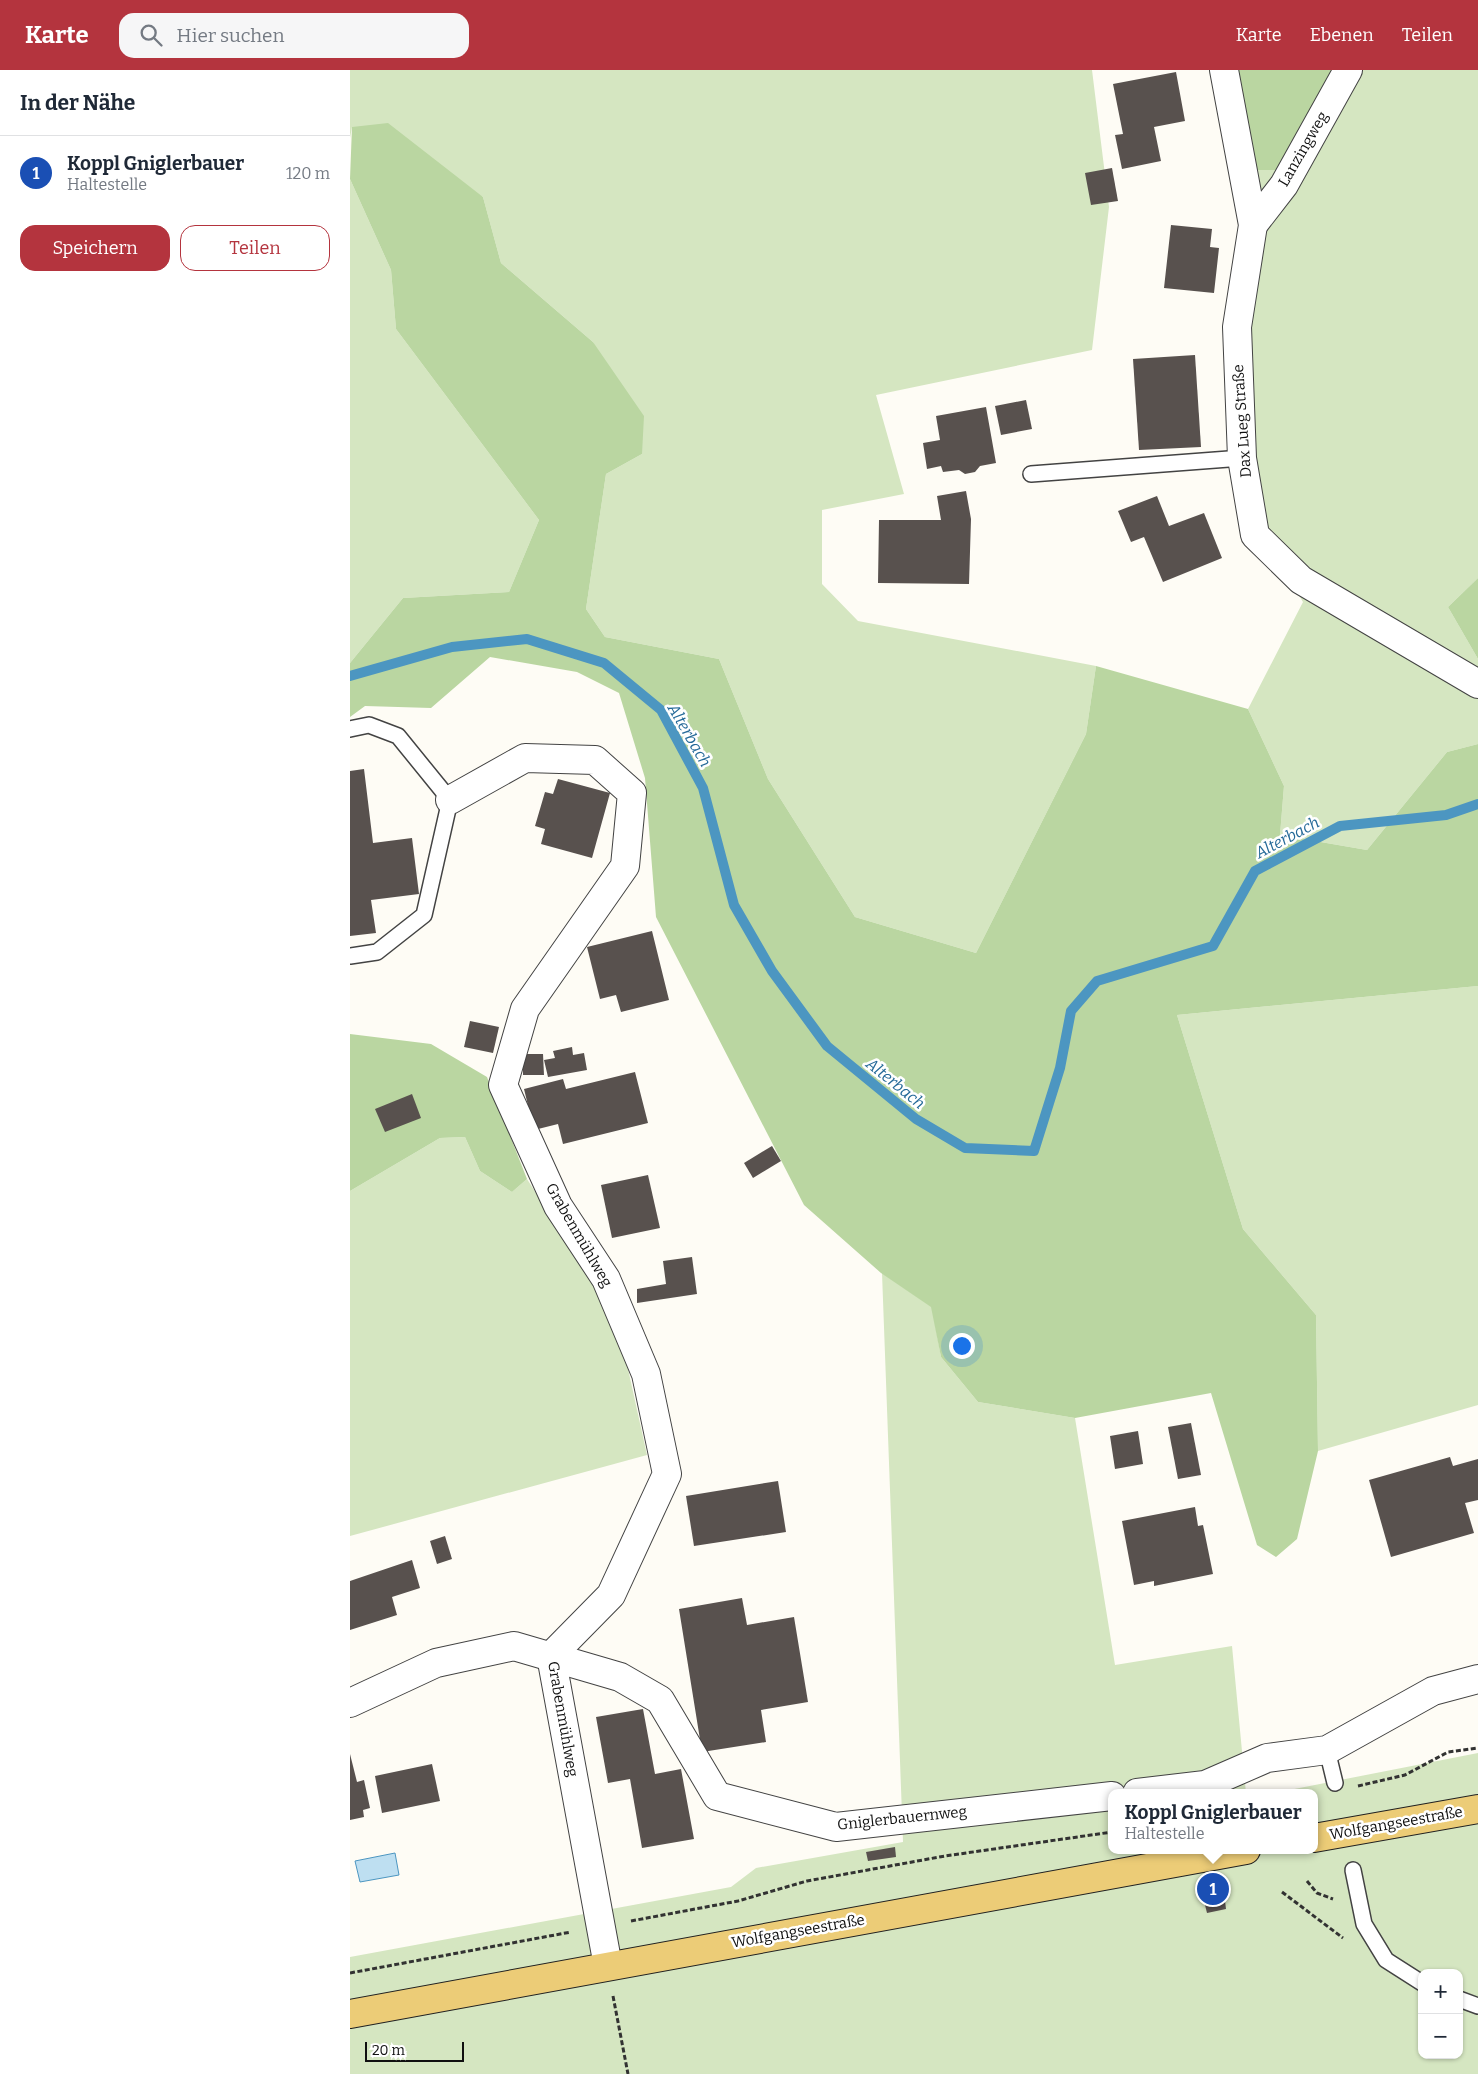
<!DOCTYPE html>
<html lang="de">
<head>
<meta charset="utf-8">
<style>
	body { margin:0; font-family:Bitter,serif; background:#f6f6f7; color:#1f2937 }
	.controls { position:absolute; right:15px; bottom:15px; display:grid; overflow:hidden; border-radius:10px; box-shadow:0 1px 4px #0004 }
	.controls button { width:45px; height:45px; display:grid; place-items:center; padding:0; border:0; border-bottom:1px solid #e0e1e3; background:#fff; color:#1f2937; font:25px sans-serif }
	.scale { position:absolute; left:15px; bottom:12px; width:99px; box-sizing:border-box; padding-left:5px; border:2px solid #101010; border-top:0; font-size:14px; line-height:18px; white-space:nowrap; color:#101010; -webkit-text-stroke:4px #fff; paint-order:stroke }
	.you { position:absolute; left:611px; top:1275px; width:18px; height:18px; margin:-12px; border:4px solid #fff; border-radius:50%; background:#1a73e8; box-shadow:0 0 0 8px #1a73e833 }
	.badge { display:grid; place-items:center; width:32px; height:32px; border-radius:50%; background:#b4343e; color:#fff; font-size:16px; font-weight:700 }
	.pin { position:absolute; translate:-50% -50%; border:2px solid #fff; box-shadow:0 1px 5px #0006 }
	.popup { position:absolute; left:758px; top:1719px; width:210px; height:65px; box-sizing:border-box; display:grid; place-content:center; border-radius:10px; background:#fff; filter:drop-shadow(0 1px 4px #0005); font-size:16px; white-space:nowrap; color:#747a83 }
	.popup b { font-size:19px; color:#1f2937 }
	.popup::after { content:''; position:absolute; left:50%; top:100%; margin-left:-10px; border:10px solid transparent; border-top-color:#fff }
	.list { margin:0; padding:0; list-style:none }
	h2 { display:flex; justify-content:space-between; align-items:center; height:65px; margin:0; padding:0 20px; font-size:21px }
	h2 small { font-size:16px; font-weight:400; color:#747a83 }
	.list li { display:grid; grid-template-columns:32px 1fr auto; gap:15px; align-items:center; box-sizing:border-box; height:75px; padding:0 20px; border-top:1px solid #e0e1e3 }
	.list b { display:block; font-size:19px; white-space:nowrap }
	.list p { margin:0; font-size:16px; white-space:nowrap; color:#747a83 }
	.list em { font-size:16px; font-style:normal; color:#747a83 }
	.actions { display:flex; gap:10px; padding:15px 20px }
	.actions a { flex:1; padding:11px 0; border:1px solid #b4343e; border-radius:15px; text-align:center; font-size:18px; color:#b4343e }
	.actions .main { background:#b4343e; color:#fff }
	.icon { flex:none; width:28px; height:28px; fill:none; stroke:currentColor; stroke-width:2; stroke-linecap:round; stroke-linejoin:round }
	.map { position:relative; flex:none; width:1128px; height:2004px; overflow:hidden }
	header { display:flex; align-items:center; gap:30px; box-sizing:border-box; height:70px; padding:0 25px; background:#b4343e; color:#fff }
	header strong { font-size:24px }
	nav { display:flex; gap:28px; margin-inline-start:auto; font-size:18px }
	.search { width:350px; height:45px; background:#f6f6f7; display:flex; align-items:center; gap:12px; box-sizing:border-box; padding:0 18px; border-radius:15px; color:#747a83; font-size:19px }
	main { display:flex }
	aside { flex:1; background:#fff }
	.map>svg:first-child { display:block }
	.green { fill:#d5e6c1; fill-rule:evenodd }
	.forest { fill:#bad6a1 }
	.water { fill:#bedff1; stroke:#4c96c1 }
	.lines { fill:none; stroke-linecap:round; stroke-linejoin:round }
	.stream { stroke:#4c96c1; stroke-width:10 }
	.building { fill:#58514e }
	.lane-casing { stroke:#434343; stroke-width:18 }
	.street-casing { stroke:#434343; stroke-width:30 }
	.primary-casing { stroke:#212121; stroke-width:30 }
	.path { stroke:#323232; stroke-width:3; stroke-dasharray:5 2.5; stroke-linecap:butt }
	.lane { stroke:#fff; stroke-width:15 }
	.street { stroke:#fff; stroke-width:28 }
	.primary { stroke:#eccc77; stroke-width:28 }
	.labels { text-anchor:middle; stroke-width:5; stroke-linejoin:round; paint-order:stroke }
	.street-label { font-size:15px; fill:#101010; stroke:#fff }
	.water-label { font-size:16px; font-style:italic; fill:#246998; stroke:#fff }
</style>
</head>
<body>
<header>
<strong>Karte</strong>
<div class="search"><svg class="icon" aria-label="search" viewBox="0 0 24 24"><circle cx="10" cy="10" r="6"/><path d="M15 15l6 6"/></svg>Hier suchen</div>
<nav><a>Karte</a><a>Ebenen</a><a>Teilen</a></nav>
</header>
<main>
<aside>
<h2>In der Nähe<small></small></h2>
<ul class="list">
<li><span class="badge" style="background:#1a4fb4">1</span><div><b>Koppl Gniglerbauer</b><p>Haltestelle</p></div><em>120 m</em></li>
</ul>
<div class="actions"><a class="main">Speichern</a><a>Teilen</a></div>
</aside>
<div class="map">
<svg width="1128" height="2004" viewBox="0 0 1128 2004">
	<rect width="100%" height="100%" fill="#fefcf5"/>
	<!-- green -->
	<g class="green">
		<path d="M 0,0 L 742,0 L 759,137 L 742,280 L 526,325 L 554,424 L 472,440 L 472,514 L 508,551 L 746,596 L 736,664 L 626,883 L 505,847 L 418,709 L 369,589 L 255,567 L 236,539 L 256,404 L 292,384 L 243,272 L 151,193 L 133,127 L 2,57 L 0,68 Z"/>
		<path d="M 1012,0 L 1128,0 L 1128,508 L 1098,537 L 1128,589 L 1128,674 L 1097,682 L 1017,780 L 930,765 L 934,716 L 898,639 L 953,532 L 900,445 L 891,100 L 940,100 Z"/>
		<path d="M 0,109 L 41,200 L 46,259 L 189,450 L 159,522 L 53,528 L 0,593 Z"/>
		<path d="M 1128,916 L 1128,1335 L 968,1381 L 966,1245 L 893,1159 L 827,945 Z"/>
		<path d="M 115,1067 L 130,1101 L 162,1122 L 177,1109 L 267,1249 L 297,1385 L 0,1466 L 0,1121 L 90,1068 Z"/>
		<path d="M 532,1203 L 582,1237 L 591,1287 L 628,1332 L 725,1348 L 765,1595 L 882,1576 L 896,1723 L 762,1723 L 762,1780 L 964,1780 L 964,1723 L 924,1723 L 1128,1683 L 1128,2004 L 0,2004 L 0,1887 L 381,1817 L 406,1798 L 553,1772 ZM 1072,1903 L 1109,1903 L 1109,1985 L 1072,1985 Z"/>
	</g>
	<!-- forest -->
	<g class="forest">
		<path d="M 878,0 L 1012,0 L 940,100 L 891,100 Z"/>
		<path d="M 38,53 L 133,127 L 151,193 L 243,272 L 294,346 L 292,384 L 256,404 L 236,539 L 255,567 L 369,589 L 418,709 L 505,847 L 626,883 L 736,664 L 746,596 L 898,639 L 934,716 L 930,765 L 1017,780 L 1097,682 L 1128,674 L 1128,916 L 827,945 L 893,1159 L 966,1245 L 968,1381 L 947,1469 L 926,1487 L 907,1475 L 861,1323 L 725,1348 L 628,1332 L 591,1287 L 581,1237 L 531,1203 L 454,1135 L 306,847 L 295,708 L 269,623 L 227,602 L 140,587 L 81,638 L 15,636 L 0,647 L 0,593 L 53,528 L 159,522 L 189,450 L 46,259 L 41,200 L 0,109 L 2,57 Z"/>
		<path d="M 1128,508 L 1128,589 L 1098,537 Z"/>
		<path d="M 0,964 L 81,974 L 137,1007 L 177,1109 L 162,1122 L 130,1101 L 115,1067 L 90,1068 L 0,1121 Z"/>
	</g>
	<!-- water -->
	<path class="water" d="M 45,1783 L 49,1805 L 10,1812 L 5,1791 Z"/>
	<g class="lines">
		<!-- stream -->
		<path class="stream" d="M 0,606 L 102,577 L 177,569 L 254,593 L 311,640 L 353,718 L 384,835 L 422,901 L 477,976 L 566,1049 L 615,1078 L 684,1081 L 710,998 L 721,941 L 747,911 L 863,876 L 905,801 L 990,756 L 1096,745 L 1128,734"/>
	</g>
	<!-- building -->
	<g class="building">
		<path d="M 826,2 L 835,51 L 804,57 L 811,91 L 772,99 L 765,65 L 773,64 L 763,14 Z"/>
		<path d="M 762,98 L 768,131 L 741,135 L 735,103 Z"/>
		<path d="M 821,155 L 862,159 L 860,177 L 869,178 L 864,223 L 814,218 Z"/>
		<path d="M 845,285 L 851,377 L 789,380 L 783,289 Z"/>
		<path d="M 676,330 L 682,359 L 651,365 L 645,336 Z"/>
		<path d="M 636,337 L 646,393 L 630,396 L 625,402 L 615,404 L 609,400 L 593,402 L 591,396 L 577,399 L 573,373 L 590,370 L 586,346 Z"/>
		<path d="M 616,421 L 621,449 L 619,514 L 528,513 L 529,450 L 591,450 L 587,426 Z"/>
		<path d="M 807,426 L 819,456 L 854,443 L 872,488 L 813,512 L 794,467 L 781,472 L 768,441 Z"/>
		<path d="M 14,699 L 23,773 L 62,768 L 69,824 L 21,830 L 26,863 L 0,866 L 0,701 Z"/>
		<path d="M 208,709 L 260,723 L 242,788 L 191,774 L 195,759 L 185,756 L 195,722 L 203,724 Z"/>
		<path d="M 302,861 L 319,930 L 271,942 L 266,925 L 250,929 L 237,877 Z"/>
		<path d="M 120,951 L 149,957 L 143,983 L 114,977 Z"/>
		<path d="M 222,977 L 223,985 L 234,983 L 237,1000 L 198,1007 L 194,990 L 205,988 L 203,981 Z"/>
		<path d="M 173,984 L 193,984 L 194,1005 L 173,1005 Z"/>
		<path d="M 285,1002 L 298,1053 L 213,1074 L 208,1054 L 184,1060 L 174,1019 L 213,1009 L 216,1019 Z"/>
		<path d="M 62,1024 L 71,1048 L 35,1062 L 25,1039 Z"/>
		<path d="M 422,1076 L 431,1091 L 403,1108 L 394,1093 Z"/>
		<path d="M 298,1105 L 310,1158 L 262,1168 L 251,1115 Z"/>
		<path d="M 342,1187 L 347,1224 L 287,1233 L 287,1219 L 316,1214 L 313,1191 Z"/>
		<path d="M 841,1353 L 851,1405 L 828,1409 L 818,1357 Z"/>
		<path d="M 788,1361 L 793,1394 L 765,1399 L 760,1366 Z"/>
		<path d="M 1100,1387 L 1103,1396 L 1128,1389 L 1128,1430 L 1115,1433 L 1124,1463 L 1041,1487 L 1019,1410 Z"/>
		<path d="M 428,1411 L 436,1462 L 344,1476 L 336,1426 Z"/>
		<path d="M 845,1437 L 848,1456 L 853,1455 L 863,1504 L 804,1516 L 804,1511 L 784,1515 L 772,1451 Z"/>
		<path d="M 95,1466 L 102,1489 L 87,1494 L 80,1471 Z"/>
		<path d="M 62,1490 L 70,1518 L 42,1527 L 47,1545 L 0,1560 L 0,1511 Z"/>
		<path d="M 392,1528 L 397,1555 L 444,1547 L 458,1632 L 411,1640 L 416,1672 L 352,1682 L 329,1539 Z"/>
		<path d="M 293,1639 L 305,1704 L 331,1699 L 344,1769 L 292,1778 L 280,1709 L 258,1713 L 246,1647 Z"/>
		<path d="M 0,1684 L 7,1712 L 14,1710 L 20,1738 L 13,1740 L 14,1747 L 0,1750 Z"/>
		<path d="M 82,1694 L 90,1731 L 32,1743 L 25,1706 Z"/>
		<path d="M 545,1777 L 546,1787 L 518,1791 L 516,1782 Z"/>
		<path d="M 875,1831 L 876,1839 L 857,1843 L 855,1835 Z"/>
	</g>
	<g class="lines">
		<defs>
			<g id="lane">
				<path d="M 681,404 L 892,388"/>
				<path d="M 0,659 L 19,655 L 48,666 L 100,730 L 74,845 L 27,882 L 0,886"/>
				<path d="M 977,1680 L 985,1713"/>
				<path d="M 1003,1800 L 1014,1854 L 1036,1890 L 1072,1913"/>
				<path d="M 1109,1929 L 1128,1936"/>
			</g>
			<g id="street">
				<path d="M 874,0 L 903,155 L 887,257 L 892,388 L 905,465 L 951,510 L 1128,614"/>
				<path d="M 903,155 L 934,115 L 998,0"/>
				<path d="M 100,730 L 175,688 L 245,690 L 282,723 L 275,796 L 175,939 L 153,1015 L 208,1136 L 256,1209 L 296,1304 L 317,1404 L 261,1525 L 201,1586 L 258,1896"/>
				<path d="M 0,1633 L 86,1593 L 164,1576 L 270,1607 L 310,1630 L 367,1726 L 486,1757 L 762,1726"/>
				<path d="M 787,1723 L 855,1715 L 917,1688 L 977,1680 L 1083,1621 L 1128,1609"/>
			</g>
			<g id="primary">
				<path d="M 964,1768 L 1128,1739"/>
				<path d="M 0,1944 L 896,1780"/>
			</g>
		</defs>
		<!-- lane casing -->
		<use href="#lane" class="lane-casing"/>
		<!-- street casing -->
		<use href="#street" class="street-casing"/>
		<!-- primary casing -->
		<use href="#primary" class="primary-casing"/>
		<!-- path -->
		<g class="path">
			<path d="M 1008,1716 L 1055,1705 L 1098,1682 L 1128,1678"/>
			<path d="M 957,1811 L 967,1823 L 983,1829"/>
			<path d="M 932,1822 L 993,1868"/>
			<path d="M 281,1851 L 388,1831 L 457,1811 L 595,1786 L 762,1762"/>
			<path d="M 0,1903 L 221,1862"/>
			<path d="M 263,1926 L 278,2004"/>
		</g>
		<!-- lane -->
		<use href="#lane" class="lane"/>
		<!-- street -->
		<use href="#street" class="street"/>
		<!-- primary -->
		<use href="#primary" class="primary"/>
	</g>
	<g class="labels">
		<!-- street labels -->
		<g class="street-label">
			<text transform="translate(953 79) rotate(-60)" y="5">Lanzingweg</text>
			<text transform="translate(892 351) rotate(-94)" y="5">Dax Lueg Straße</text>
			<text transform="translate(229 1165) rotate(60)" y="5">Grabenmühlweg</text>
			<text transform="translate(213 1649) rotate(80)" y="5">Grabenmühlweg</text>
			<text transform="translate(552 1748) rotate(-6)" y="5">Gniglerbauernweg</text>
			<text transform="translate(1046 1753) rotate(-10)" y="5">Wolfgangseestraße</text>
			<text transform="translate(448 1861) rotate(-10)" y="5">Wolfgangseestraße</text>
		</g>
		<!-- water labels -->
		<g class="water-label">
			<text transform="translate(340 665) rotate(60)" y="6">Alterbach</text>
			<text transform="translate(937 767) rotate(-28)" y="6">Alterbach</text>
			<text transform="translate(546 1013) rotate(39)" y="6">Alterbach</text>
		</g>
	</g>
</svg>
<div class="controls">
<button>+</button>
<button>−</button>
</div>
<div class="scale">20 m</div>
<div class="you"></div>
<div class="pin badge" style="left:863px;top:1819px;background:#1a4fb4">1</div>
<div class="popup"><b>Koppl Gniglerbauer</b>Haltestelle</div>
</div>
</main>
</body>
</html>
